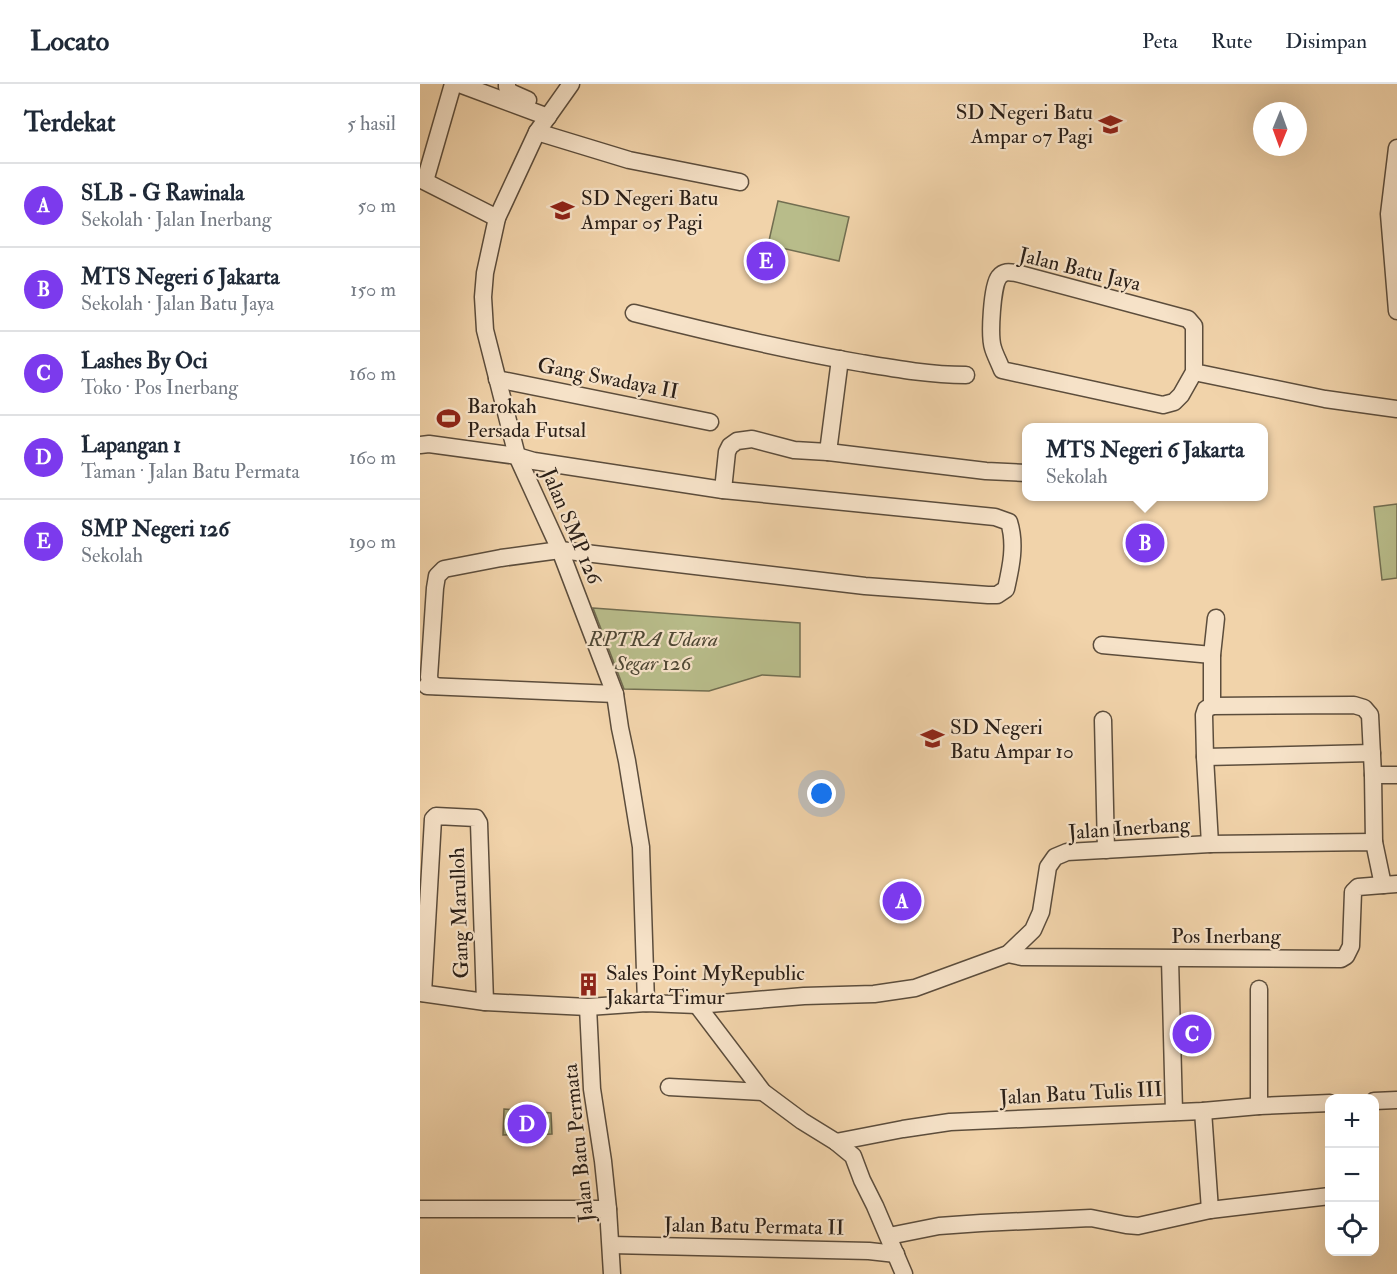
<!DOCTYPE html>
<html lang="id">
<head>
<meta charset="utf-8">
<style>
	body { margin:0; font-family:"IM FELL Double Pica",serif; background:#f2f2f3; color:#1f2937 }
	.controls { position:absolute; right:18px; bottom:18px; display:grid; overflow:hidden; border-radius:12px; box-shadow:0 6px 24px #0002 }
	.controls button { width:54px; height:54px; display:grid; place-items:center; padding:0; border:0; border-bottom:2px solid #e0e1e3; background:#fff; color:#1f2937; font:30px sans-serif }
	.compass { position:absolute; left:833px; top:18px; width:54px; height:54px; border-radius:50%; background:#fff; box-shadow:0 6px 24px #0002; rotate:181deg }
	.you { position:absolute; left:402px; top:710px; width:21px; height:21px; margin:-15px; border:4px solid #fff; border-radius:50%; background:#1a73e8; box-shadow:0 0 0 9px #1a73e833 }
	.badge { display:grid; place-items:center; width:39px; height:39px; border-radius:50%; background:#7c3aed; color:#fff; font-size:20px; font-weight:700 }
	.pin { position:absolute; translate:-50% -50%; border:3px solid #fff; box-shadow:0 2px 6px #0006 }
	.popup { position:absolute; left:602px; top:339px; width:246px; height:78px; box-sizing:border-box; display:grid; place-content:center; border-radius:12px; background:#fff; filter:drop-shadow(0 2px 4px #0005); font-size:20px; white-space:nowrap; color:#747a83 }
	.popup b { font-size:22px; color:#1f2937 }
	.popup::after { content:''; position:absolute; left:50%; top:100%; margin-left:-12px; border:12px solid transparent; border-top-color:#fff }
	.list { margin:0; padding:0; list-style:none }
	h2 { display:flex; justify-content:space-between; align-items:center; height:78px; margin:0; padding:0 24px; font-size:26px }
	h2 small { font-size:20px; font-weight:400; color:#747a83 }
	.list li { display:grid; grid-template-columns:39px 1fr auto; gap:18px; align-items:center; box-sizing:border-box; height:84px; padding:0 24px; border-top:2px solid #e0e1e3 }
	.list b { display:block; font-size:22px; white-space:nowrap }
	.list p { margin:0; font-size:20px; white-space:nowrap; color:#747a83 }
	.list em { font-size:20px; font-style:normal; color:#747a83 }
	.icon { flex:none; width:33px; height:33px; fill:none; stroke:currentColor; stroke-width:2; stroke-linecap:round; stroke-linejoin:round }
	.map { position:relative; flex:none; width:977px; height:1190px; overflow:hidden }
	header { display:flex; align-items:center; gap:36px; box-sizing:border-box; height:84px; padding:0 30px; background:#fff; border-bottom:2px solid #e0e1e3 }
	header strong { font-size:28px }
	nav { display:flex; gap:33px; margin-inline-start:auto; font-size:21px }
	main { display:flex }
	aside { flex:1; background:#fff }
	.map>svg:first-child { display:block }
	.green { fill:#b8bc8a; stroke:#726e51; stroke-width:1.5 }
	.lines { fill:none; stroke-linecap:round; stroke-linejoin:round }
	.street-casing { stroke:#5c4d3c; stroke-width:19 }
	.street { stroke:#f6e2c8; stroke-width:16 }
	.labels { text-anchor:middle; stroke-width:4.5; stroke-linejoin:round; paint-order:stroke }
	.poi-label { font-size:21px; fill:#2b2018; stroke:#f6e2c8; text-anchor:start }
	.street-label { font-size:21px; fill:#2b2018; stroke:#f6e2c8 }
	.park-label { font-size:21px; font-style:italic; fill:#4e4734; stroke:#f6e2c8 }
</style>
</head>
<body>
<header>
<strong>Locato</strong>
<nav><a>Peta</a><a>Rute</a><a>Disimpan</a></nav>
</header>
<main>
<aside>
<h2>Terdekat<small>5 hasil</small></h2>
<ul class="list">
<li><span class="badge">A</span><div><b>SLB - G Rawinala</b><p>Sekolah · Jalan Inerbang</p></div><em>50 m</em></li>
<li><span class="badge">B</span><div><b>MTS Negeri 6 Jakarta</b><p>Sekolah · Jalan Batu Jaya</p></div><em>150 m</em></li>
<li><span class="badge">C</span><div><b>Lashes By Oci</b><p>Toko · Pos Inerbang</p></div><em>160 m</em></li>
<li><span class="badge">D</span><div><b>Lapangan 1</b><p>Taman · Jalan Batu Permata</p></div><em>160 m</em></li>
<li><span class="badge">E</span><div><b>SMP Negeri 126</b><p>Sekolah</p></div><em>190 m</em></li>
</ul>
</aside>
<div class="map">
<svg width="977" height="1190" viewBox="0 0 977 1190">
	<rect width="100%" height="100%" fill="#f1d3aa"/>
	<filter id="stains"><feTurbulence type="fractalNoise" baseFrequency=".00333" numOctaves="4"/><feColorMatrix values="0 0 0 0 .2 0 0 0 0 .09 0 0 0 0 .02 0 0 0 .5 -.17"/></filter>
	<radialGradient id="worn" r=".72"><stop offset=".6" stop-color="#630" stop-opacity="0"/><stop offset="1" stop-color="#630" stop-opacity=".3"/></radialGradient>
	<!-- green -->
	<g class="green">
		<path d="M 358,117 L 429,133 L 419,177 L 348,161 Z"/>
		<path d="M 977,420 L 977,494 L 962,496 L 954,423 Z"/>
		<path d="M 173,524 L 380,539 L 380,593 L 342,591 L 289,607 L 204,605 Z"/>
		<path d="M 84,1025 L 131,1029 L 132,1050 L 83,1051 Z"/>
	</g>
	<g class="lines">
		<defs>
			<g id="street">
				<path d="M 87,0 L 87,3 L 90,8 L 108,16"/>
				<path d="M 151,0 L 117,48 L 77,134 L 65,189 L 63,213 L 65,246 L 97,372 L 140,466 L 195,610 L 200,644 L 207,677 L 221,763 L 226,919"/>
				<path d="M 42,1 L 128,33"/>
				<path d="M 117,48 L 209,76 L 320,98"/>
				<path d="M 977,64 L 969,130 L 977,227"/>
				<path d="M 0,95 L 77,134"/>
				<path d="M 5,97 L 33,0"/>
				<path d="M 214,229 C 289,248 365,266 441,279 C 476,285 510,291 546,291"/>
				<path d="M 774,288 L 761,311 L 754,318 L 743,321 L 582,286 C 579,278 575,271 573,264 C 569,252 572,202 579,193 C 584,187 589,188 596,189 L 768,235 L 774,242 L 774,288 L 905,315 L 977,325"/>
				<path d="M 77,295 L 290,338"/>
				<path d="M 0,361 L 9,360 L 97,372 L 114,377 L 303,406"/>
				<path d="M 408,368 L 420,275"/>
				<path d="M 682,561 L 792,571"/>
				<path d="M 7,602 L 195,610"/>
				<path d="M 16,602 L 11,600 L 9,593 L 15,504 L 17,492 L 24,485 L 81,474 L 140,466 L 445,502 L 568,511 L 577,511 L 586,505 C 591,483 596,460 589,438 L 575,433 L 303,406 L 307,368 L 310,362 L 317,357 L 332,355 L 374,366 L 408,368 L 566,387 L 606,389"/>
				<path d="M 792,622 L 934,621 L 944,624 L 950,631 L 953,691"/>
				<path d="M 792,622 L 792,571 L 796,534"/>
				<path d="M 683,636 L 686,766"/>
				<path d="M 785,673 L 952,669"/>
				<path d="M 954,758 L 953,691 L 977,691"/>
				<path d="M 790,760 L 785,673 L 784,631 L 786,625 L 792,622"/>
				<path d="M 588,870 L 602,873 L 921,875 L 926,872 L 931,862 L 933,808 L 938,803 L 963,801"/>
				<path d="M 750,875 L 754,1028"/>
				<path d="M 0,909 L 65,918 L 168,923 L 226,919 L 277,921 L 384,912 L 454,910 L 495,904 L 588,870 L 613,846 L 621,828 L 628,783 L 635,773 L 647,768 L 790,760 L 954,758 L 963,801 L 977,800"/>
				<path d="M 3,909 L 13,735 L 16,732 L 56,734 L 59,739 L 65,918"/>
				<path d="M 277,921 L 343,1008 L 382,1037 L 416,1058 L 433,1072 L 442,1096 L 455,1122 L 484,1190"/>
				<path d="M 168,923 L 172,1005 L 183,1077 L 188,1125 L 192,1190"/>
				<path d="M 249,1003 L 343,1008"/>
				<path d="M 954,1017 L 977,1016"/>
				<path d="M 839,1022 L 839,905"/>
				<path d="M 783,1027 L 790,1126"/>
				<path d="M 416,1058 L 483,1045 L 530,1038 L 783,1027 L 839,1022 L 910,1019"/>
				<path d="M 0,1125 L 188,1125"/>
				<path d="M 469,1152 L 519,1142 L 561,1139 L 671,1134 L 706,1141 L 718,1142 L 790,1126 L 910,1112"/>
				<path d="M 191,1161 L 449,1167 L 476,1170"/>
			</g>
		</defs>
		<!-- street casing -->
		<use href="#street" class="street-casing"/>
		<!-- street -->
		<use href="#street" class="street"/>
	</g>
	<!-- icons -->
	<defs>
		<symbol id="school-bare" viewBox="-9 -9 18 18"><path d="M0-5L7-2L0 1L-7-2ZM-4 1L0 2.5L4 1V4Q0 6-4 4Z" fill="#8f2418" stroke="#f6e2c8" stroke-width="2.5" paint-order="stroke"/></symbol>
		<symbol id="stadium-bare" viewBox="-9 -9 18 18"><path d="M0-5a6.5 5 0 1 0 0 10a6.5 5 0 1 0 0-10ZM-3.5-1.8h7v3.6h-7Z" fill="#8f2418" stroke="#f6e2c8" stroke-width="2.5" paint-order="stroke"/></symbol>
		<symbol id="building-bare" viewBox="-9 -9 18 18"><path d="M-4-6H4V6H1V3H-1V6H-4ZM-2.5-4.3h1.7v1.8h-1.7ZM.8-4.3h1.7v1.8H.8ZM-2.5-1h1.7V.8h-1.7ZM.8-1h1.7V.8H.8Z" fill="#8f2418" stroke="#f6e2c8" stroke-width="2.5" paint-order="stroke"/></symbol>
	</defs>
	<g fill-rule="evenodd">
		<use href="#school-bare" x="674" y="24" width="33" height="33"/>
		<use href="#school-bare" x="126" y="110" width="33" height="33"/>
		<use href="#stadium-bare" x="12" y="318" width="33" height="33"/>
		<use href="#school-bare" x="496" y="638" width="33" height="33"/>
		<use href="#building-bare" x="152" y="884" width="33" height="33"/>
	</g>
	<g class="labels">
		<!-- poi labels -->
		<g class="poi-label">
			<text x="673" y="35" text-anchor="end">SD Negeri Batu<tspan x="673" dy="24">Ampar 07 Pagi</tspan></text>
			<text x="161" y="121">SD Negeri Batu<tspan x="161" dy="24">Ampar 05 Pagi</tspan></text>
			<text x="47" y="329">Barokah<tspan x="47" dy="24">Persada Futsal</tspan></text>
			<text x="530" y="650">SD Negeri<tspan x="530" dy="24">Batu Ampar 10</tspan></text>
			<text x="186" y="896">Sales Point MyRepublic<tspan x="186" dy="24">Jakarta Timur</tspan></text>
		</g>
		<!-- street labels -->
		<g class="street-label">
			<text transform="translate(660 185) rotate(14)" y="7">Jalan Batu Jaya</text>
			<text transform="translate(188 294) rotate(11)" y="7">Gang Swadaya II</text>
			<text transform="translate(152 442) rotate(67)" y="7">Jalan SMP 126</text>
			<text transform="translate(709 744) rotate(-4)" y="7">Jalan Inerbang</text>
			<text transform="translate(39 829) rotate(-92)" y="7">Gang Marulloh</text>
			<text x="806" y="859">Pos Inerbang</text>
			<text transform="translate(661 1009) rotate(-3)" y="7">Jalan Batu Tulis III</text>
			<text transform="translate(158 1059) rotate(-96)" y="7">Jalan Batu Permata</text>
			<text transform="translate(334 1142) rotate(1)" y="7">Jalan Batu Permata II</text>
		</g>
		<!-- park labels -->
		<g class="park-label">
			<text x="233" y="562">RPTRA Udara<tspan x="233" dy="24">Segar 126</tspan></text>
		</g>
	</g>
	<rect width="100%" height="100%" filter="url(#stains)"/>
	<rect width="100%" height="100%" fill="url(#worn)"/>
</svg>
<div class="controls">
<button>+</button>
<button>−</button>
<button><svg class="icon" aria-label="locate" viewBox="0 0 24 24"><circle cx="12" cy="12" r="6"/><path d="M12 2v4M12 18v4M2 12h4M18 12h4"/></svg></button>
</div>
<svg class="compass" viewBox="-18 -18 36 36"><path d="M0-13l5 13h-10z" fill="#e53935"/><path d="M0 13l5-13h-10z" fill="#747a83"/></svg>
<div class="you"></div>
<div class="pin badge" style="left:482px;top:817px">A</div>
<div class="pin badge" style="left:725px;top:459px">B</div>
<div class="popup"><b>MTS Negeri 6 Jakarta</b>Sekolah</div>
<div class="pin badge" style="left:772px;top:950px">C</div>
<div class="pin badge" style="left:107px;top:1040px">D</div>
<div class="pin badge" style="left:346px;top:177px">E</div>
</div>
</main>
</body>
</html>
